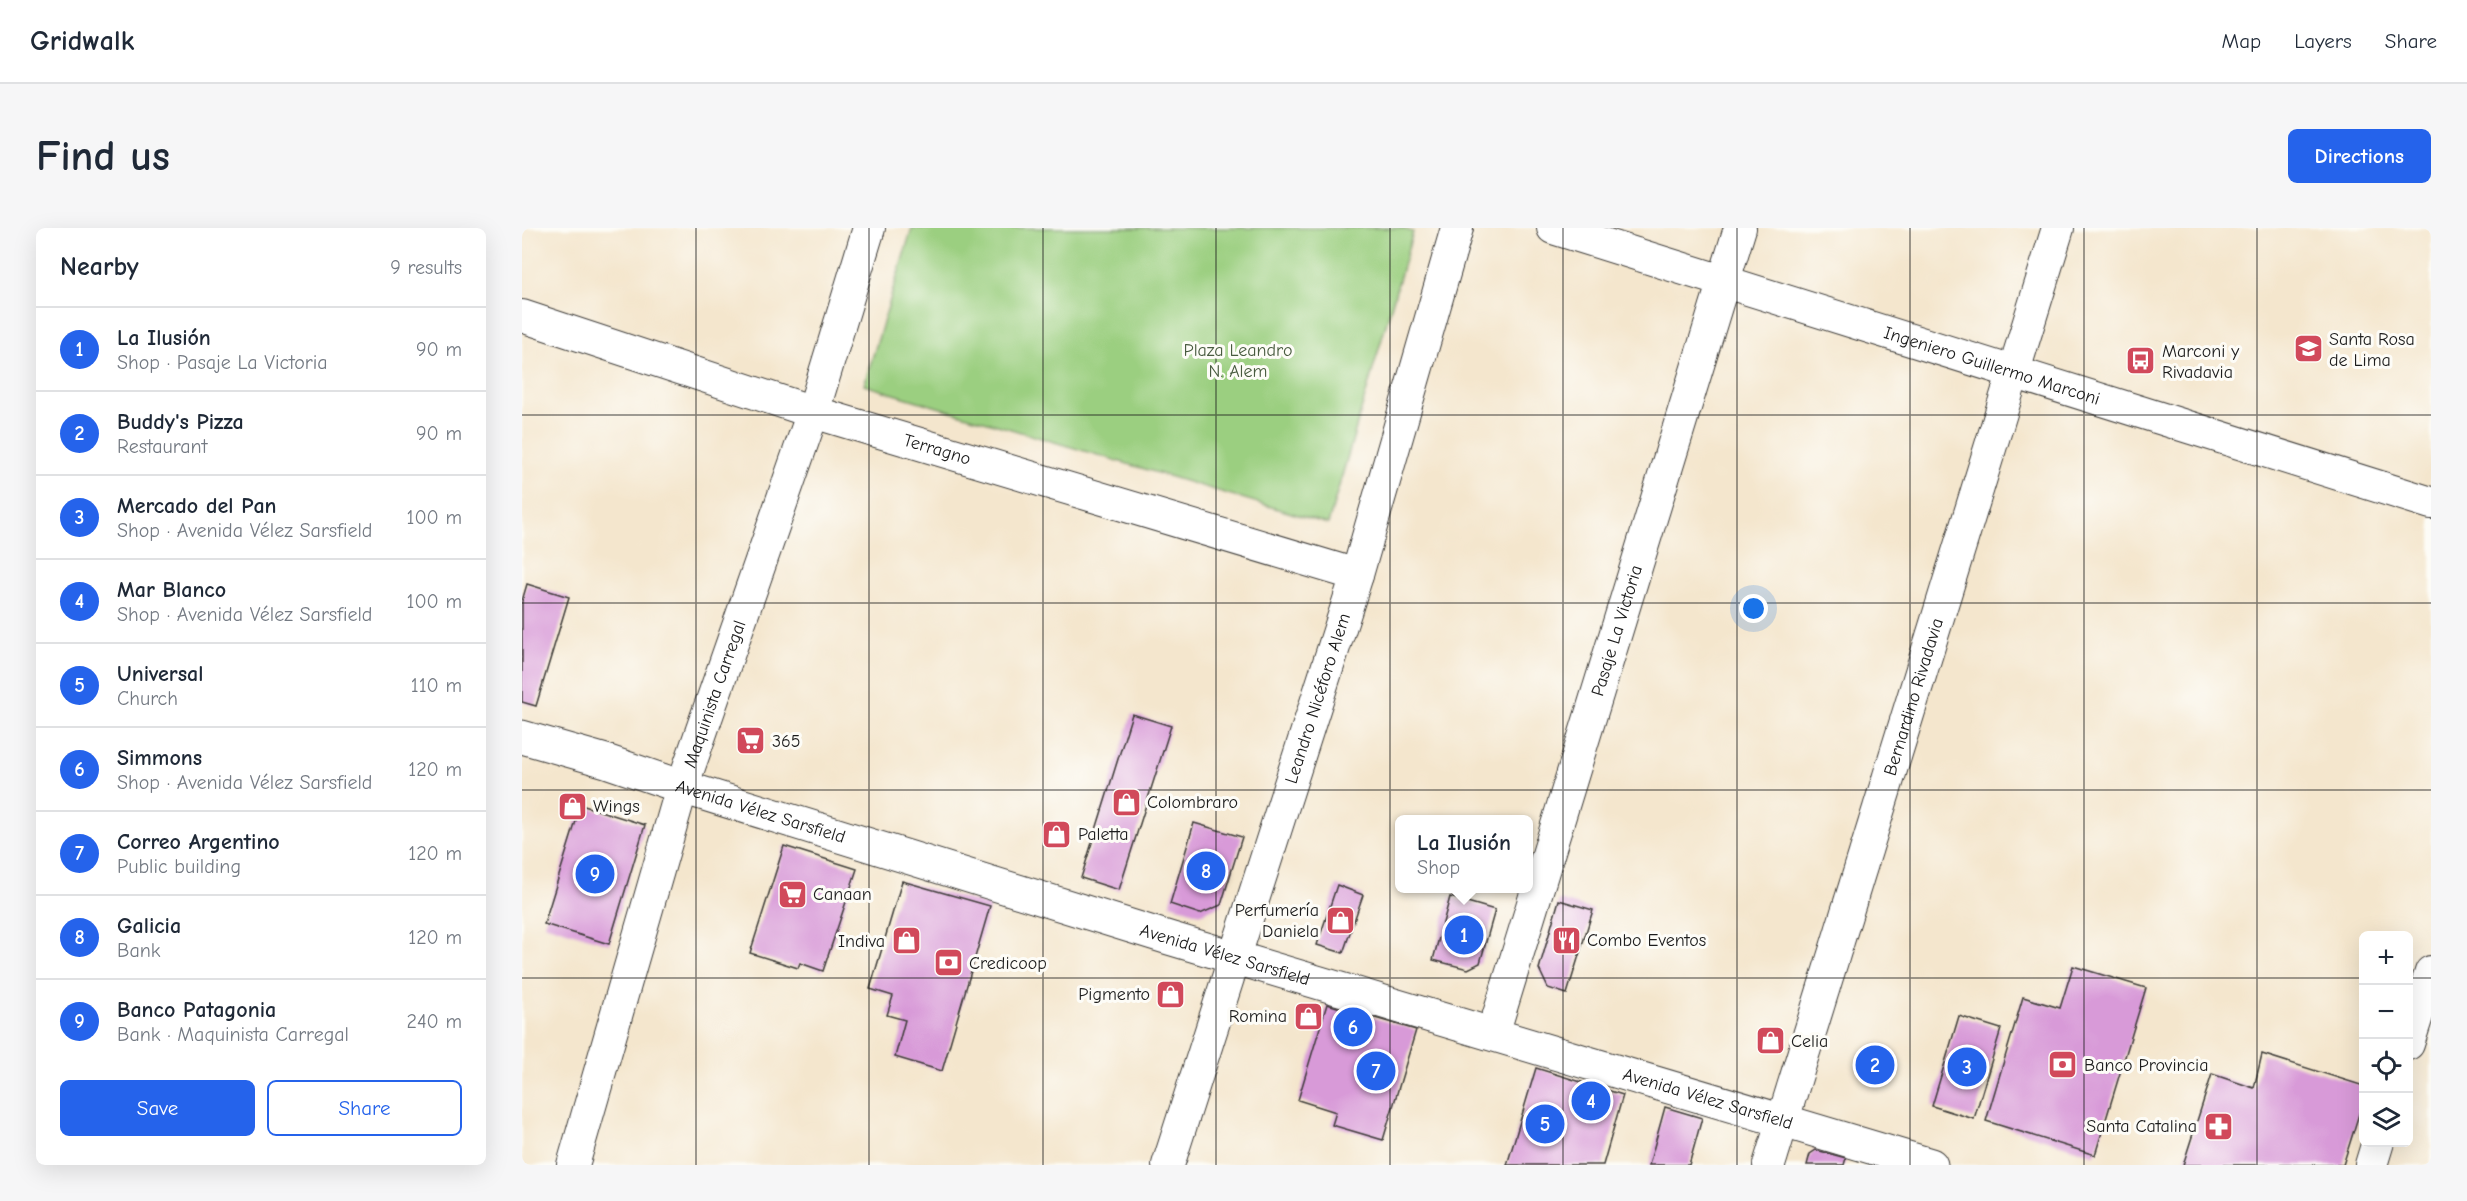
<!DOCTYPE html>
<html lang="en">
<head>
<meta charset="utf-8">
<style>
	body { margin:0; font-family:"Comic Neue",sans-serif; background:#f6f6f7; color:#1f2937 }
	.controls { position:absolute; right:18px; bottom:18px; display:grid; overflow:hidden; border-radius:9px; box-shadow:0 6px 24px #0002 }
	.controls button { width:54px; height:54px; display:grid; place-items:center; padding:0; border:0; border-bottom:2px solid #e0e1e3; background:#fff; color:#1f2937; font:30px sans-serif }
	.you { position:absolute; left:1232px; top:381px; width:21px; height:21px; margin:-15px; border:4px solid #fff; border-radius:50%; background:#1a73e8; box-shadow:0 0 0 9px #1a73e833 }
	.badge { display:grid; place-items:center; width:39px; height:39px; border-radius:50%; background:#2563eb; color:#fff; font-size:20px; font-weight:700 }
	.pin { position:absolute; translate:-50% -50%; border:3px solid #fff; box-shadow:0 2px 6px #0006 }
	.popup { position:absolute; left:873px; top:587px; width:138px; height:78px; box-sizing:border-box; display:grid; place-content:center; border-radius:9px; background:#fff; filter:drop-shadow(0 2px 4px #0005); font-size:20px; white-space:nowrap; color:#747a83 }
	.popup b { font-size:22px; color:#1f2937 }
	.popup::after { content:''; position:absolute; left:50%; top:100%; margin-left:-12px; border:12px solid transparent; border-top-color:#fff }
	.list { margin:0; padding:0; list-style:none }
	h2 { display:flex; justify-content:space-between; align-items:center; height:78px; margin:0; padding:0 24px; font-size:26px }
	h2 small { font-size:20px; font-weight:400; color:#747a83 }
	.list li { display:grid; grid-template-columns:39px 1fr auto; gap:18px; align-items:center; box-sizing:border-box; height:84px; padding:0 24px; border-top:2px solid #e0e1e3 }
	.list b { display:block; font-size:22px; white-space:nowrap }
	.list p { margin:0; font-size:20px; white-space:nowrap; color:#747a83 }
	.list em { font-size:20px; font-style:normal; color:#747a83 }
	.actions { display:flex; gap:12px; padding:18px 24px }
	.actions a { flex:1; padding:14px 0; border:2px solid #2563eb; border-radius:9px; text-align:center; font-size:21px; color:#2563eb }
	.actions .main { background:#2563eb; color:#fff }
	.icon { flex:none; width:33px; height:33px; fill:none; stroke:currentColor; stroke-width:2; stroke-linecap:round; stroke-linejoin:round }
	.map { position:relative; flex:none; width:1909px; height:937px; overflow:hidden; border-radius:9px }
	header { display:flex; align-items:center; gap:36px; box-sizing:border-box; height:84px; padding:0 30px; background:#fff; border-bottom:2px solid #e0e1e3 }
	header strong { font-size:28px }
	nav { display:flex; gap:33px; margin-inline-start:auto; font-size:21px }
	.intro { display:flex; align-items:center; justify-content:space-between; box-sizing:border-box; height:144px; padding:0 36px }
	h1 { margin:0; font-size:42px }
	.button { padding:15px 27px; border-radius:9px; background:#2563eb; color:#fff; font-size:21px; font-weight:700 }
	main { display:flex; gap:36px; padding:0 36px }
	aside { flex:1; background:#fff; border-radius:9px; box-shadow:0 6px 24px #0002 }
	.map>svg:first-child { display:block }
	.green { fill:#9bcf80; stroke:#5c764e; stroke-width:1.5 }
	.building { fill:#d89ad8 }
	.lines { fill:none; stroke-linecap:round; stroke-linejoin:round }
	.street-casing { stroke:#3c3a37; stroke-width:34 }
	.secondary-casing { stroke:#3c3a37; stroke-width:35 }
	.street { stroke:#fff; stroke-width:32 }
	.secondary { stroke:#fff; stroke-width:33 }
	.grid { fill:none; stroke:#1c1c1c; stroke-width:1.5; stroke-opacity:0.55 }
	.labels { text-anchor:middle; stroke-width:6; stroke-linejoin:round; paint-order:stroke }
	.poi-label { font-size:18px; fill:#1c1c1c; stroke:#fdfcf7; text-anchor:start }
	.park-label { font-size:18px; fill:#485b3f; stroke:#fdfcf7 }
	.street-label { font-size:18px; fill:#1c1c1c; stroke:#fdfcf7 }
</style>
</head>
<body>
<header>
<strong>Gridwalk</strong>
<nav><a>Map</a><a>Layers</a><a>Share</a></nav>
</header>
<div class="intro"><h1>Find us</h1><a class="button">Directions</a></div>
<main>
<aside>
<h2>Nearby<small>9 results</small></h2>
<ul class="list">
<li><span class="badge">1</span><div><b>La Ilusión</b><p>Shop · Pasaje La Victoria</p></div><em>90 m</em></li>
<li><span class="badge">2</span><div><b>Buddy's Pizza</b><p>Restaurant</p></div><em>90 m</em></li>
<li><span class="badge">3</span><div><b>Mercado del Pan</b><p>Shop · Avenida Vélez Sarsfield</p></div><em>100 m</em></li>
<li><span class="badge">4</span><div><b>Mar Blanco</b><p>Shop · Avenida Vélez Sarsfield</p></div><em>100 m</em></li>
<li><span class="badge">5</span><div><b>Universal</b><p>Church</p></div><em>110 m</em></li>
<li><span class="badge">6</span><div><b>Simmons</b><p>Shop · Avenida Vélez Sarsfield</p></div><em>120 m</em></li>
<li><span class="badge">7</span><div><b>Correo Argentino</b><p>Public building</p></div><em>120 m</em></li>
<li><span class="badge">8</span><div><b>Galicia</b><p>Bank</p></div><em>120 m</em></li>
<li><span class="badge">9</span><div><b>Banco Patagonia</b><p>Bank · Maquinista Carregal</p></div><em>240 m</em></li>
</ul>
<div class="actions"><a class="main">Save</a><a>Share</a></div>
</aside>
<div class="map">
<svg width="1909" height="937" viewBox="0 0 1909 937">
	<rect width="100%" height="100%" fill="#fdfcf7"/>
	<filter id="ink" filterUnits="userSpaceOnUse"><feTurbulence type="fractalNoise" baseFrequency=".0167" numOctaves="2"/><feDisplacementMap in="SourceGraphic" scale="12" xChannelSelector="R" yChannelSelector="G"/><feConvolveMatrix kernelMatrix="1 2 1 2 8 2 1 2 1" color-interpolation-filters="sRGB"/></filter>
	<filter id="wash" filterUnits="userSpaceOnUse"><feTurbulence type="fractalNoise" baseFrequency=".008" numOctaves="4" result="noise"/><feDisplacementMap in="SourceGraphic" scale="24" xChannelSelector="R" yChannelSelector="G"/><feGaussianBlur stdDeviation="1.35" result="paint"/><feColorMatrix in="noise" values="0 0 0 0 0 0 0 0 0 0 0 0 0 0 0 0 0 1.4 0 .05"/><feComposite in="paint" operator="in"/></filter>
	<g filter="url(#wash)">
		<rect width="100%" height="100%" fill="#f4e6cd"/>
		<!-- green -->
		<path class="green" d="M 390,0 L 878,0 L 891,4 L 806,296 L 342,157 Z"/>
		<g id="blocks">
			<!-- building -->
			<g class="building">
				<path d="M 5,356 L 47,369 L 14,478 L 0,474 L 0,373 Z"/>
				<path d="M 610,486 L 649,498 L 597,662 L 559,650 Z"/>
				<path d="M 59,577 L 123,597 L 87,716 L 22,696 Z"/>
				<path d="M 672,595 L 720,609 L 699,677 L 678,686 L 648,676 Z"/>
				<path d="M 262,618 L 335,641 L 301,743 L 278,735 L 276,740 L 228,725 Z"/>
				<path d="M 380,653 L 468,678 L 420,843 L 373,829 L 383,792 L 365,787 L 371,768 L 348,761 Z"/>
				<path d="M 815,657 L 841,667 L 821,725 L 795,717 Z"/>
				<path d="M 928,669 L 973,682 L 958,735 L 946,741 L 911,732 Z"/>
				<path d="M 1037,672 L 1071,682 L 1045,766 L 1026,760 L 1017,741 Z"/>
				<path d="M 1551,738 L 1624,760 L 1573,927 L 1464,893 L 1501,769 L 1538,780 Z"/>
				<path d="M 805,776 L 894,802 L 861,912 L 810,897 L 814,884 L 776,872 Z"/>
				<path d="M 1437,788 L 1479,801 L 1452,891 L 1410,878 Z"/>
				<path d="M 1740,826 L 1842,858 L 1842,870 L 1821,937 L 1661,937 L 1690,846 L 1732,860 Z"/>
				<path d="M 1014,840 L 1101,867 L 1081,937 L 985,937 Z"/>
				<path d="M 1143,879 L 1180,890 L 1167,937 L 1127,937 Z"/>
				<path d="M 1294,922 L 1324,930 L 1322,937 L 1285,937 L 1288,926 Z"/>
			</g>
		</g>
	</g>
	<g filter="url(#ink)">
		<use href="#blocks" fill-opacity="0" stroke="#3c3a37" stroke-width="1.5"/>
		<g class="lines">
			<defs>
				<g id="street">
					<path id="s1" d="M 1031,0 L 1909,275"/>
					<path id="s2" d="M 0,88 L 291,184 L 835,347"/>
					<path id="s3" d="M 971,806 L 1218,0"/>
					<path d="M 1886,816 L 1909,744"/>
					<path id="s4" d="M 51,937 L 160,559 L 291,184 L 347,0"/>
					<path id="s5" d="M 646,937 L 835,347 L 935,0"/>
					<path id="s6" d="M 1247,937 L 1536,0"/>
					<path d="M 1849,937 L 1856,914"/>
				</g>
				<g id="secondary">
					<path id="s7" d="M 0,509 L 84,533 L 160,559 L 647,710 L 1409,937"/>
				</g>
			</defs>
			<!-- street casing -->
			<use href="#street" class="street-casing"/>
			<!-- secondary casing -->
			<use href="#secondary" class="secondary-casing"/>
			<!-- street -->
			<use href="#street" class="street"/>
			<!-- secondary -->
			<use href="#secondary" class="secondary"/>
		</g>
	</g>
	<!-- grid -->
	<path class="grid" d="M 174,0 L 174,937M 347,0 L 347,937M 521,0 L 521,937M 694,0 L 694,937M 868,0 L 868,937M 1041,0 L 1041,937M 1215,0 L 1215,937M 1388,0 L 1388,937M 1562,0 L 1562,937M 1735,0 L 1735,937M 0,187 L 1909,187M 0,375 L 1909,375M 0,562 L 1909,562M 0,750 L 1842,750M 1886,750 L 1909,750"/>
	<!-- icons -->
	<defs>
		<symbol id="school-square" viewBox="-11 -11 22 22"><rect x="-9" y="-9" width="18" height="18" rx="4" fill="#d1495b" stroke="#fdfcf7"/><path d="M0-5L7-2L0 1L-7-2ZM-4 1L0 2.5L4 1V4Q0 6-4 4Z" fill="#fff"/></symbol>
		<symbol id="bus-square" viewBox="-11 -11 22 22"><rect x="-9" y="-9" width="18" height="18" rx="4" fill="#d1495b" stroke="#fdfcf7"/><path d="M-5-6H5V4H4V6H2V4H-2V6H-4V4H-5ZM-3.5-4V0h7V-4ZM-3.5 1.2v1.5H-2V1.2ZM2 1.2v1.5H3.5V1.2Z" fill="#fff"/></symbol>
		<symbol id="supermarket-square" viewBox="-11 -11 22 22"><rect x="-9" y="-9" width="18" height="18" rx="4" fill="#d1495b" stroke="#fdfcf7"/><path d="M-6-5.5h2.5l.6 2H6L4.5 2H-2.5L-4.4-4H-6ZM-1.5 3.2a1.3 1.3 0 1 0 .1 0ZM3 3.2a1.3 1.3 0 1 0 .1 0Z" fill="#fff"/></symbol>
		<symbol id="shop-square" viewBox="-11 -11 22 22"><rect x="-9" y="-9" width="18" height="18" rx="4" fill="#d1495b" stroke="#fdfcf7"/><path d="M-5-2.5h2.3a2.7 3.5 0 0 1 5.4 0H5L5.5 6h-11ZM-1.5-2.5h3a1.5 2.3 0 0 0-3 0Z" fill="#fff"/></symbol>
		<symbol id="restaurant-square" viewBox="-11 -11 22 22"><rect x="-9" y="-9" width="18" height="18" rx="4" fill="#d1495b" stroke="#fdfcf7"/><path d="M-5-6h1v4h1v-4h1v4h1v-4h1v5L-1.5 .5V6h-2V.5L-5-1ZM5-6V6H3V1.5H1.5Q1.5-4 5-6Z" fill="#fff"/></symbol>
		<symbol id="bank-square" viewBox="-11 -11 22 22"><rect x="-9" y="-9" width="18" height="18" rx="4" fill="#d1495b" stroke="#fdfcf7"/><path d="M-6-4H6V4H-6ZM0-2.3a2.3 2.3 0 1 0 0 4.6a2.3 2.3 0 1 0 0-4.6Z" fill="#fff"/></symbol>
		<symbol id="pharmacy-square" viewBox="-11 -11 22 22"><rect x="-9" y="-9" width="18" height="18" rx="4" fill="#d1495b" stroke="#fdfcf7"/><path d="M-2-6h4v4h4v4h-4v4h-4v-4h-4v-4h4Z" fill="#fff"/></symbol>
	</defs>
	<g fill-rule="evenodd">
		<use href="#school-square" x="1770" y="104" width="33" height="33"/>
		<use href="#bus-square" x="1602" y="116" width="33" height="33"/>
		<use href="#supermarket-square" x="212" y="496" width="33" height="33"/>
		<use href="#shop-square" x="588" y="558" width="33" height="33"/>
		<use href="#shop-square" x="34" y="562" width="33" height="33"/>
		<use href="#shop-square" x="518" y="590" width="33" height="33"/>
		<use href="#supermarket-square" x="254" y="650" width="33" height="33"/>
		<use href="#shop-square" x="802" y="676" width="33" height="33"/>
		<use href="#restaurant-square" x="1028" y="696" width="33" height="33"/>
		<use href="#shop-square" x="368" y="696" width="33" height="33"/>
		<use href="#bank-square" x="410" y="718" width="33" height="33"/>
		<use href="#shop-square" x="632" y="750" width="33" height="33"/>
		<use href="#shop-square" x="770" y="772" width="33" height="33"/>
		<use href="#shop-square" x="1232" y="796" width="33" height="33"/>
		<use href="#bank-square" x="1524" y="820" width="33" height="33"/>
		<use href="#pharmacy-square" x="1680" y="882" width="33" height="33"/>
	</g>
	<g class="labels">
		<!-- poi labels -->
		<g class="poi-label">
			<text x="1807" y="117">Santa Rosa<tspan x="1807" dy="21">de Lima</tspan></text>
			<text x="1640" y="129">Marconi y<tspan x="1640" dy="21">Rivadavia</tspan></text>
			<text x="250" y="519">365</text>
			<text x="625" y="580">Colombraro</text>
			<text x="71" y="584">Wings</text>
			<text x="556" y="612">Paletta</text>
			<text x="291" y="672">Canaan</text>
			<text x="797" y="688" text-anchor="end">Perfumería<tspan x="797" dy="21">Daniela</tspan></text>
			<text x="1065" y="718">Combo Eventos</text>
			<text x="363" y="719" text-anchor="end">Indiva</text>
			<text x="447" y="741">Credicoop</text>
			<text x="628" y="772" text-anchor="end">Pigmento</text>
			<text x="765" y="794" text-anchor="end">Romina</text>
			<text x="1269" y="819">Celia</text>
			<text x="1562" y="843">Banco Provincia</text>
			<text x="1675" y="904" text-anchor="end">Santa Catalina</text>
		</g>
		<!-- park labels -->
		<g class="park-label">
			<text x="716" y="128">Plaza Leandro<tspan x="716" dy="21">N. Alem</tspan></text>
		</g>
		<!-- street labels -->
		<g class="street-label">
			<text dy="6" stroke="none"><textPath href="#s1" startOffset="460">Ingeniero Guillermo Marconi</textPath></text>
			<text dy="6" stroke="none"><textPath href="#s2" startOffset="436">Terragno</textPath></text>
			<text dy="6" stroke="none"><textPath href="#s3" startOffset="422">Pasaje La Victoria</textPath></text>
			<text dy="6" stroke="none"><textPath href="#s4" startOffset="492">Maquinista Carregal</textPath></text>
			<text dy="6" stroke="none"><textPath href="#s6" startOffset="490">Bernardino Rivadavia</textPath></text>
			<text dy="6" stroke="none"><textPath href="#s5" startOffset="490">Leandro Nicéforo Alem</textPath></text>
			<text dy="6" stroke="none"><textPath href="#s7" startOffset="250">Avenida Vélez Sarsfield</textPath></text>
			<text dy="6" stroke="none"><textPath href="#s7" startOffset="736">Avenida Vélez Sarsfield</textPath></text>
			<text dy="6" stroke="none"><textPath href="#s7" startOffset="1240">Avenida Vélez Sarsfield</textPath></text>
		</g>
	</g>
</svg>
<div class="controls">
<button>+</button>
<button>−</button>
<button><svg class="icon" aria-label="locate" viewBox="0 0 24 24"><circle cx="12" cy="12" r="6"/><path d="M12 2v4M12 18v4M2 12h4M18 12h4"/></svg></button>
<button><svg class="icon" aria-label="layers" viewBox="0 0 24 24"><path d="M12 4l9 5-9 5-9-5zM3 14l9 5 9-5"/></svg></button>
</div>
<div class="you"></div>
<div class="pin badge" style="left:942px;top:707px">1</div>
<div class="popup"><b>La Ilusión</b>Shop</div>
<div class="pin badge" style="left:1353px;top:837px">2</div>
<div class="pin badge" style="left:1445px;top:839px">3</div>
<div class="pin badge" style="left:1069px;top:873px">4</div>
<div class="pin badge" style="left:1023px;top:896px">5</div>
<div class="pin badge" style="left:831px;top:799px">6</div>
<div class="pin badge" style="left:854px;top:843px">7</div>
<div class="pin badge" style="left:684px;top:643px">8</div>
<div class="pin badge" style="left:73px;top:646px">9</div>
</div>
</main>
</body>
</html>
